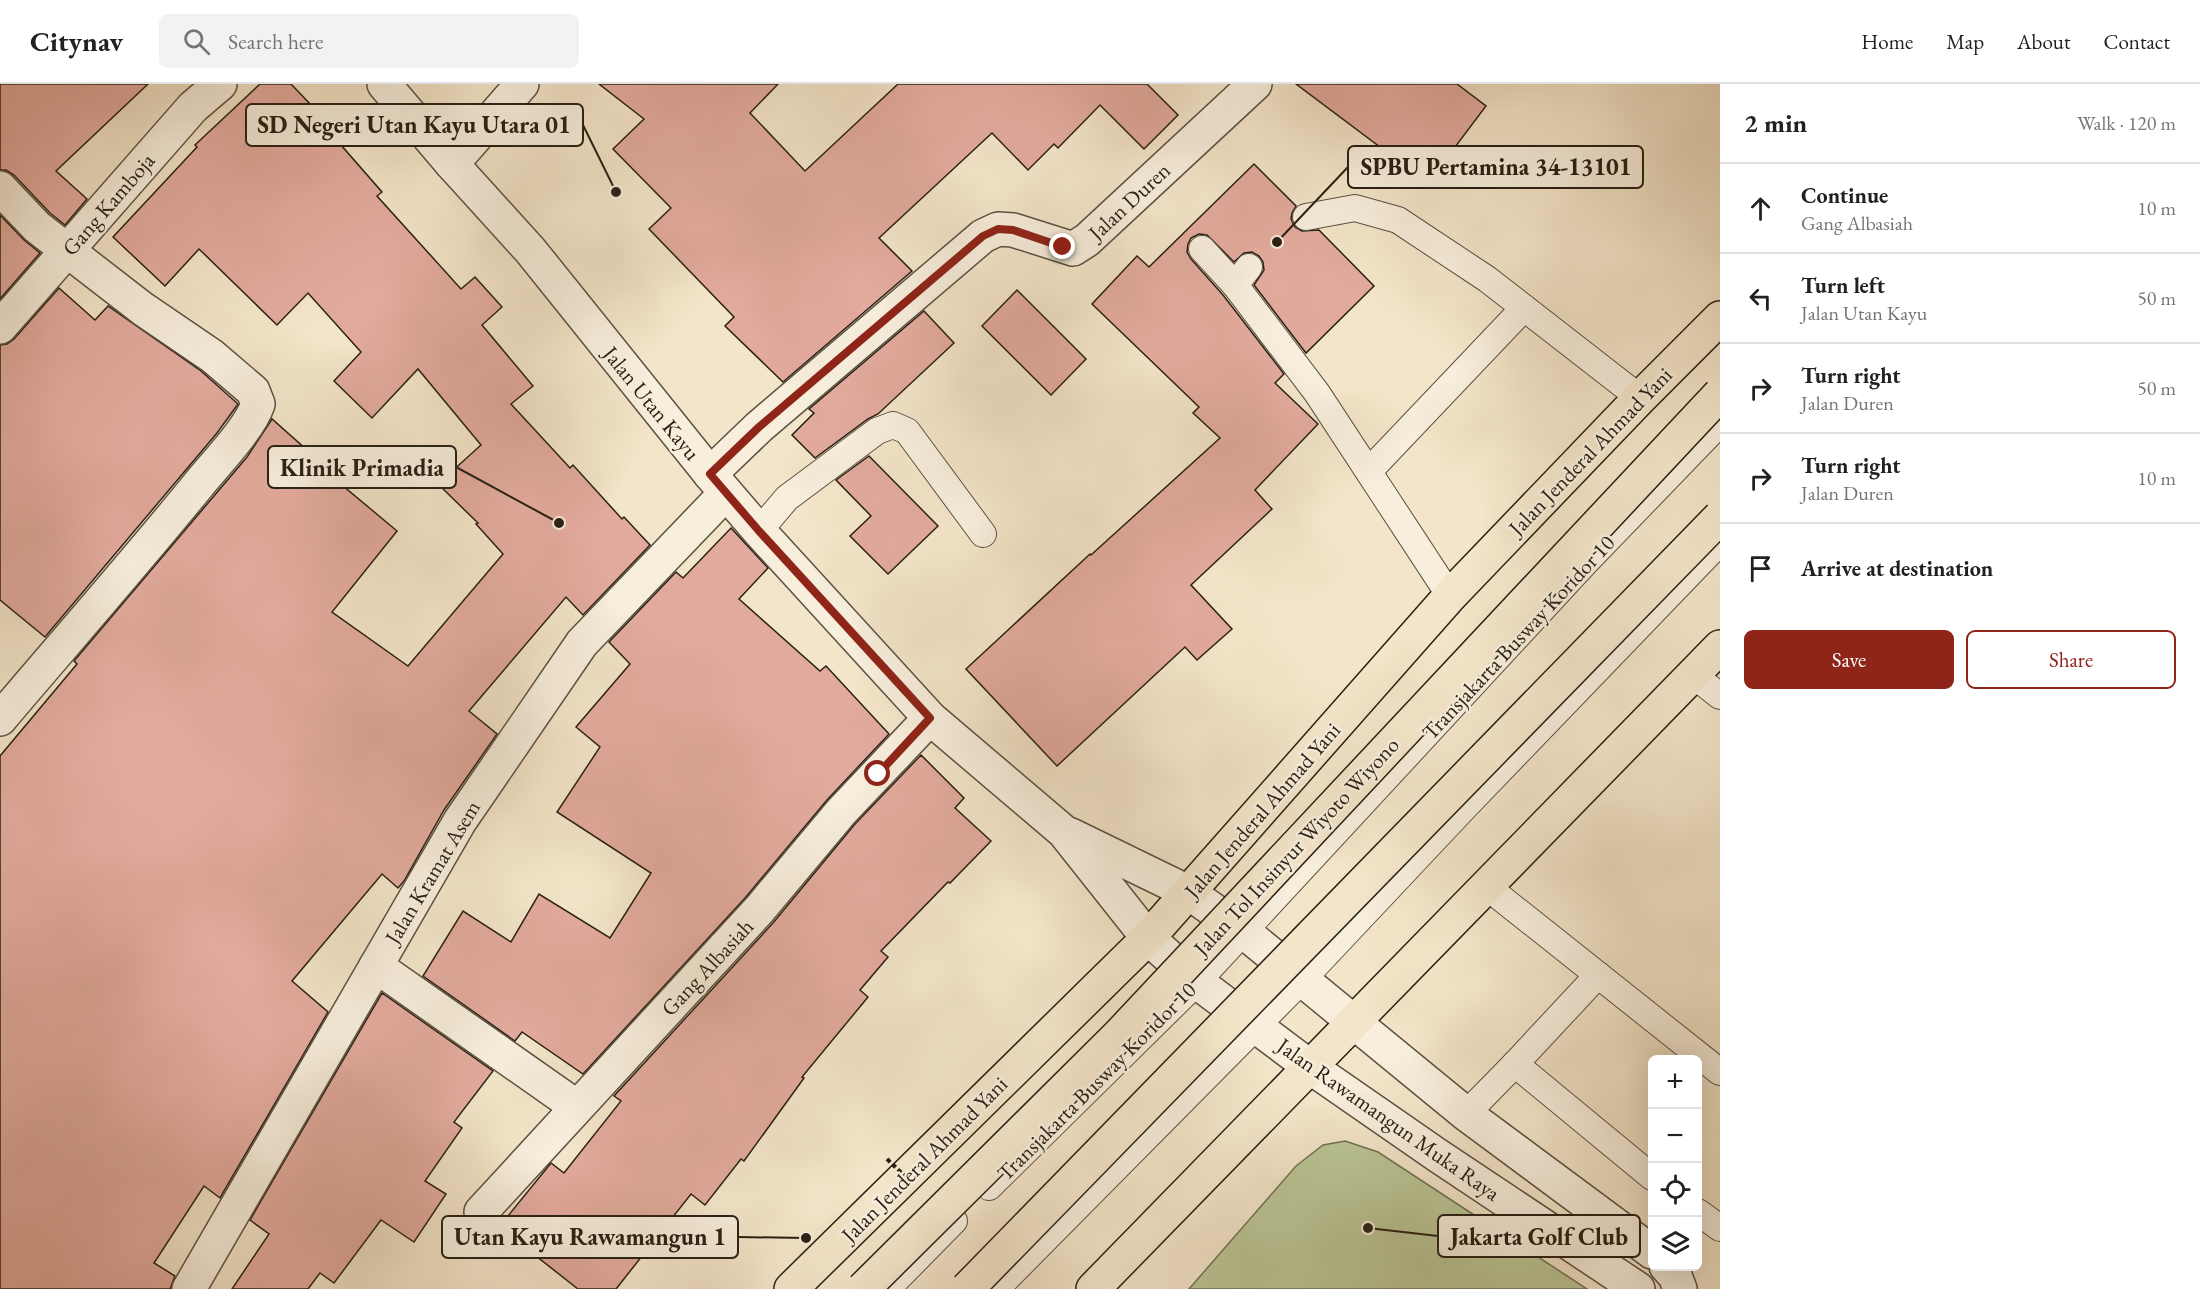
<!DOCTYPE html>
<html lang="en">
<head>
<meta charset="utf-8">
<style>
	body { margin:0; font-family:"EB Garamond",serif; background:#f2f2f2; color:#202124 }
	.controls { position:absolute; right:18px; bottom:18px; display:grid; overflow:hidden; border-radius:9px; box-shadow:0 6px 24px #0002 }
	.controls button { width:54px; height:54px; display:grid; place-items:center; padding:0; border:0; border-bottom:2px solid #e0e0e0; background:#fff; color:#202124; font:30px sans-serif }
	.stop { position:absolute; width:18px; height:18px; margin:-14px; border:4px solid #8f2418; border-radius:50%; background:#fff }
	.stop.end { background:#8f2418; border-color:#fff; box-shadow:0 2px 6px #0008 }
	.list { margin:0; padding:0; list-style:none }
	h2 { display:flex; justify-content:space-between; align-items:center; height:78px; margin:0; padding:0 24px; font-size:26px }
	h2 small { font-size:20px; font-weight:400; color:#757577 }
	.list li { display:grid; grid-template-columns:39px 1fr auto; gap:18px; align-items:center; box-sizing:border-box; height:90px; padding:0 24px; border-top:2px solid #e0e0e0 }
	.list b { display:block; font-size:22px; white-space:nowrap }
	.list p { margin:0; font-size:20px; white-space:nowrap; color:#757577 }
	.list em { font-size:20px; font-style:normal; color:#757577 }
	.actions { display:flex; gap:12px; padding:18px 24px }
	.actions a { flex:1; padding:14px 0; border:2px solid #8f2418; border-radius:9px; text-align:center; font-size:21px; color:#8f2418 }
	.actions .main { background:#8f2418; color:#fff }
	.icon { flex:none; width:33px; height:33px; fill:none; stroke:currentColor; stroke-width:2; stroke-linecap:round; stroke-linejoin:round }
	.map { position:relative; flex:none; width:1720px; height:1205px; overflow:hidden }
	header { display:flex; align-items:center; gap:36px; box-sizing:border-box; height:84px; padding:0 30px; background:#fff; border-bottom:2px solid #e0e0e0 }
	header strong { font-size:28px }
	nav { display:flex; gap:33px; margin-inline-start:auto; font-size:21px }
	.search { width:420px; height:54px; background:#f2f2f2; display:flex; align-items:center; gap:15px; box-sizing:border-box; padding:0 21px; border-radius:9px; color:#757577; font-size:22px }
	main { display:flex }
	aside { flex:1; background:#fff }
	.map>svg:first-child { display:block }
	.green { fill:#bac596; stroke:#727256; stroke-width:1.5 }
	.building { fill:#e2aa9d; stroke:#292015; stroke-width:1.5 }
	.lines { fill:none; stroke-linecap:round; stroke-linejoin:round }
	.service-casing { stroke:#5c5142; stroke-width:28 }
	.minor-casing { stroke:#5c5142; stroke-width:36 }
	.tertiary-casing { stroke:#5c5142; stroke-width:36 }
	.trunk-casing { stroke:#292015; stroke-width:36 }
	.service { stroke:#f7eedc; stroke-width:26 }
	.minor { stroke:#f7eedc; stroke-width:33 }
	.tertiary { stroke:#f7eedc; stroke-width:33 }
	.trunk { stroke:#f3e5c9; stroke-width:33 }
	.motorway-bridge-casing { stroke:#292015; stroke-width:36; stroke-linecap:butt }
	.path-bridge { stroke:#292015; stroke-width:4; stroke-dasharray:4.5 3; stroke-linecap:butt }
	.motorway-bridge { stroke:#f3e5c9; stroke-width:33 }
	.route { stroke:#8f2418; stroke-width:8 }
	.labels { text-anchor:middle; stroke-width:5; stroke-linejoin:round; paint-order:stroke }
	.street-label { font-size:22px; fill:#292015; stroke:#f7eedc }
	.leader { fill:none; stroke:#292015; stroke-width:2 }
	.callout-dot { fill:#292015; stroke:#f7eedc; stroke-width:2 }
	.callout { fill:#f7eedc; stroke:#292015; stroke-width:2 }
	.callout-label { font-size:24px; text-anchor:middle; font-weight:bold; fill:#292015 }
</style>
</head>
<body>
<header>
<strong>Citynav</strong>
<div class="search"><svg class="icon" aria-label="search" viewBox="0 0 24 24"><circle cx="10" cy="10" r="6"/><path d="M15 15l6 6"/></svg>Search here</div>
<nav><a>Home</a><a>Map</a><a>About</a><a>Contact</a></nav>
</header>
<main>
<div class="map">
<svg width="1720" height="1205" viewBox="0 0 1720 1205">
	<rect width="100%" height="100%" fill="#f3e5c9"/>
	<filter id="stains"><feTurbulence type="fractalNoise" baseFrequency=".00333" numOctaves="4"/><feColorMatrix values="0 0 0 0 .2 0 0 0 0 .09 0 0 0 0 .02 0 0 0 .5 -.17"/></filter>
	<radialGradient id="worn" r=".72"><stop offset=".6" stop-color="#630" stop-opacity="0"/><stop offset="1" stop-color="#630" stop-opacity=".3"/></radialGradient>
	<!-- green -->
	<path class="green" d="M 1345,1057 L 1378,1068 L 1587,1205 L 1189,1205 L 1296,1082 L 1323,1061 Z"/>
	<!-- building -->
	<g class="building">
		<path d="M 0,0 L 148,0 L 56,87 L 87,115 L 65,141 L 50,129 L 14,91 L 6,86 L 0,86 Z"/>
		<path d="M 260,0 L 291,0 L 331,42 L 327,45 L 382,108 L 377,112 L 461,205 L 475,193 L 502,223 L 482,241 L 533,302 L 511,320 L 570,384 L 573,381 L 622,435 L 624,433 L 650,461 L 583,531 L 566,513 L 469,627 L 497,650 L 444,726 L 404,797 L 398,804 L 382,790 L 292,897 L 328,928 L 220,1114 L 204,1102 L 154,1179 L 175,1192 L 170,1205 L 0,1205 L 0,672 L 77,580 L 74,577 L 247,373 L 272,335 L 326,383 L 324,386 L 397,447 L 332,528 L 408,582 L 503,470 L 476,440 L 478,439 L 438,400 L 481,361 L 418,285 L 372,334 L 334,297 L 361,268 L 308,209 L 277,241 L 199,165 L 165,202 L 113,153 L 197,63 L 195,61 Z"/>
		<path d="M 599,0 L 778,0 L 750,29 L 805,87 L 898,0 L 1147,0 L 1178,31 L 1144,65 L 1100,21 L 1058,64 L 1054,60 L 1028,86 L 992,49 L 879,154 L 912,187 L 783,298 L 725,242 L 734,233 L 649,145 L 671,124 L 613,65 L 644,35 Z"/>
		<path d="M 1296,0 L 1457,0 L 1486,22 L 1428,99 Z"/>
		<path d="M 1254,80 L 1296,122 L 1292,129 L 1291,135 L 1295,143 L 1302,147 L 1319,146 L 1374,202 L 1306,269 L 1254,201 L 1264,186 L 1263,178 L 1259,172 L 1252,168 L 1244,169 L 1234,178 L 1207,151 L 1199,150 L 1191,154 L 1188,160 L 1187,168 L 1191,175 L 1223,211 L 1284,290 L 1275,299 L 1318,340 L 1255,406 L 1272,425 L 1191,501 L 1232,545 L 1197,576 L 1185,563 L 1057,682 L 966,585 L 1090,470 L 1091,471 L 1220,354 L 1193,329 L 1199,323 L 1092,220 L 1137,172 L 1149,183 Z"/>
		<path d="M 0,131 L 24,156 L 40,169 L 0,215 Z"/>
		<path d="M 59,204 L 95,236 L 108,222 L 201,287 L 238,320 L 217,349 L 45,553 L 0,516 L 0,261 L 7,260 L 14,255 Z"/>
		<path d="M 1017,206 L 1086,275 L 1051,311 L 982,242 Z"/>
		<path d="M 924,227 L 954,259 L 878,330 L 868,335 L 815,374 L 792,351 L 814,329 L 809,325 Z"/>
		<path d="M 869,372 L 938,442 L 888,490 L 850,452 L 871,432 L 836,396 Z"/>
		<path d="M 731,444 L 768,484 L 739,515 L 820,587 L 826,582 L 889,650 L 827,716 L 745,814 L 583,990 L 522,948 L 515,957 L 423,892 L 463,827 L 511,858 L 539,810 L 610,854 L 651,789 L 557,728 L 600,663 L 576,643 L 630,580 L 609,558 L 676,488 L 683,494 Z"/>
		<path d="M 921,671 L 964,714 L 955,724 L 991,757 L 950,799 L 948,798 L 881,867 L 888,873 L 860,906 L 868,913 L 802,993 L 804,994 L 744,1077 L 741,1075 L 705,1121 L 691,1110 L 616,1205 L 578,1205 L 499,1143 L 551,1079 L 564,1089 L 621,1017 L 614,1012 L 773,839 L 855,740 Z"/>
		<path d="M 382,909 L 493,987 L 454,1038 L 462,1044 L 425,1097 L 446,1110 L 414,1158 L 381,1136 L 334,1199 L 320,1189 L 308,1205 L 232,1205 L 269,1150 L 250,1136 Z"/>
	</g>
	<g class="lines">
		<defs>
			<g id="service">
				<path d="M 1306,133 L 1355,124 L 1398,136 L 1487,195 L 1640,314"/>
				<path d="M 1202,165 L 1235,201"/>
				<path d="M 1249,183 L 1235,201 L 1317,309 L 1450,512"/>
				<path d="M 1369,387 L 1524,224"/>
				<path d="M 759,447 L 787,414 L 877,347 L 893,341 L 907,347 L 983,450"/>
				<path d="M 1692,590 L 1720,612"/>
				<path d="M 1486,802 L 1720,988"/>
				<path d="M 1515,980 L 1598,891"/>
				<path d="M 1466,1030 L 1515,980 L 1652,1093"/>
				<path d="M 989,1103 L 1197,898 L 1585,479 L 1720,339"/>
				<path d="M 1698,1128 L 1720,1144"/>
				<path d="M 887,1205 L 954,1137"/>
				<path d="M 996,1205 L 1302,896 L 1463,725 L 1720,458"/>
			</g>
			<g id="minor">
				<path d="M 452,80 L 522,0"/>
				<path d="M 0,104 L 37,143 L 143,225 L 212,272 L 253,307 L 258,320 C 250,344 216,379 199,400 C 134,480 66,557 0,635"/>
				<path d="M 0,243 L 193,23 L 220,0"/>
				<path d="M 710,390 L 759,343 L 983,152 L 998,145 L 1013,146 L 1073,165 L 1087,156 L 1255,0"/>
				<path d="M 376,882 L 577,1023"/>
				<path d="M 481,1128 L 759,826 L 841,728 L 930,634"/>
				<path d="M 189,1205 L 460,737 L 582,559 L 726,409"/>
			</g>
			<g id="tertiary">
				<path d="M 384,0 L 452,80 L 530,166 L 710,390 L 759,447 L 930,634 L 1064,748 L 1148,854 L 1197,898 L 1310,983 L 1437,1071 L 1638,1205"/>
				<path d="M 1071,751 L 1188,808 L 1244,848 L 1466,1030 L 1652,1168"/>
				<path d="M 1666,1182 L 1675,1192 L 1680,1205"/>
			</g>
			<g id="trunk">
				<path d="M 791,1205 L 1148,854 L 1450,512 L 1640,314 L 1720,234"/>
				<path d="M 1093,1205 L 1720,563"/>
			</g>
		</defs>
		<!-- service casing -->
		<use href="#service" class="service-casing"/>
		<!-- minor casing -->
		<use href="#minor" class="minor-casing"/>
		<!-- tertiary casing -->
		<use href="#tertiary" class="tertiary-casing"/>
		<!-- trunk casing -->
		<use href="#trunk" class="trunk-casing"/>
		<!-- service -->
		<use href="#service" class="service"/>
		<!-- minor -->
		<use href="#minor" class="minor"/>
		<!-- tertiary -->
		<use href="#tertiary" class="tertiary"/>
		<!-- trunk -->
		<use href="#trunk" class="trunk"/>
		<defs>
			<g id="motorway-bridge">
				<path d="M 863,1205 L 1119,951 L 1720,310"/>
				<path d="M 967,1205 L 1720,433"/>
			</g>
		</defs>
		<!-- motorway-bridge casing -->
		<use href="#motorway-bridge" class="motorway-bridge-casing"/>
		<!-- path-bridge -->
		<path class="path-bridge" d="M 887,1075 L 911,1098"/>
		<!-- motorway-bridge -->
		<use href="#motorway-bridge" class="motorway-bridge"/>
	</g>
	<g class="lines">
		<!-- route -->
		<path class="route" d="M 878,690 L 930,634 L 759,447 L 710,390 L 759,343 L 983,152 L 998,145 L 1013,146 L 1063,163"/>
	</g>
	<g class="labels">
		<!-- street labels -->
		<g class="street-label">
			<text transform="translate(1129 117) rotate(-43)" y="8">Jalan Duren</text>
			<text transform="translate(108 120) rotate(-49)" y="8">Gang Kamboja</text>
			<text transform="translate(652 319) rotate(51)" y="8">Jalan Utan Kayu</text>
			<text transform="translate(1590 367) rotate(-46)" y="8">Jalan Jenderal Ahmad Yani</text>
			<text transform="translate(1518 553) rotate(-47)" y="8">Transjakarta Busway Koridor 10</text>
			<text transform="translate(1262 726) rotate(-49)" y="8">Jalan Jenderal Ahmad Yani</text>
			<text transform="translate(1296 762) rotate(-47)" y="8">Jalan Tol Insinyur Wiyoto Wiyono</text>
			<text transform="translate(432 788) rotate(-59)" y="8">Jalan Kramat Asem</text>
			<text transform="translate(707 883) rotate(-47)" y="8">Gang Albasiah</text>
			<text transform="translate(1096 997) rotate(-45)" y="8">Transjakarta Busway Koridor 10</text>
			<text transform="translate(1389 1035) rotate(35)" y="8">Jalan Rawamangun Muka Raya</text>
			<text transform="translate(924 1075) rotate(-45)" y="8">Jalan Jenderal Ahmad Yani</text>
		</g>
	</g>
	<!-- callouts -->
	<path class="leader" d="M616 108L583 41M1277 158L1348 83M559 439L456 383M1368 1144L1438 1152M806 1154L738 1153"/>
	<g class="callout-dot">
		<circle cx="616" cy="108" r="6"/>
		<circle cx="1277" cy="158" r="6"/>
		<circle cx="559" cy="439" r="6"/>
		<circle cx="1368" cy="1144" r="6"/>
		<circle cx="806" cy="1154" r="6"/>
	</g>
	<g class="callout">
		<rect x="246" y="20" width="337" height="42" rx="6"/>
		<rect x="1348" y="62" width="295" height="42" rx="6"/>
		<rect x="268" y="362" width="188" height="42" rx="6"/>
		<rect x="1438" y="1131" width="202" height="42" rx="6"/>
		<rect x="442" y="1132" width="296" height="42" rx="6"/>
	</g>
	<g class="callout-label">
		<text x="414" y="49">SD Negeri Utan Kayu Utara 01</text>
		<text x="1496" y="91">SPBU Pertamina 34-13101</text>
		<text x="362" y="392">Klinik Primadia</text>
		<text x="1539" y="1161">Jakarta Golf Club</text>
		<text x="590" y="1161">Utan Kayu Rawamangun 1</text>
	</g>
	<rect width="100%" height="100%" filter="url(#stains)"/>
	<rect width="100%" height="100%" fill="url(#worn)"/>
</svg>
<div class="controls">
<button>+</button>
<button>−</button>
<button><svg class="icon" aria-label="locate" viewBox="0 0 24 24"><circle cx="12" cy="12" r="6"/><path d="M12 2v4M12 18v4M2 12h4M18 12h4"/></svg></button>
<button><svg class="icon" aria-label="layers" viewBox="0 0 24 24"><path d="M12 4l9 5-9 5-9-5zM3 14l9 5 9-5"/></svg></button>
</div>
<div class="stop" style="left:878px;top:690px"></div>
<div class="stop end" style="left:1063px;top:163px"></div>
</div>
<aside>
<h2>2 min<small>Walk · 120 m</small></h2>
<ul class="list">
<li><svg class="icon" aria-label="ahead" viewBox="0 0 24 24"><path d="M12 20V5M6 11l6-6 6 6"/></svg><div><b>Continue</b><p>Gang Albasiah</p></div><em>10 m</em></li>
<li><svg class="icon" aria-label="left" viewBox="0 0 24 24"><path d="M17 20v-9H6M10 6l-5 5 5 5"/></svg><div><b>Turn left</b><p>Jalan Utan Kayu</p></div><em>50 m</em></li>
<li><svg class="icon" aria-label="right" viewBox="0 0 24 24"><path d="M7 20v-9h11M14 6l5 5-5 5"/></svg><div><b>Turn right</b><p>Jalan Duren</p></div><em>50 m</em></li>
<li><svg class="icon" aria-label="right" viewBox="0 0 24 24"><path d="M7 20v-9h11M14 6l5 5-5 5"/></svg><div><b>Turn right</b><p>Jalan Duren</p></div><em>10 m</em></li>
<li><svg class="icon" aria-label="arrive" viewBox="0 0 24 24"><path d="M6 21V4h12l-3 4 3 4H6"/></svg><div><b>Arrive at destination</b></div></li>
</ul>
<div class="actions"><a class="main">Save</a><a>Share</a></div>
</aside>
</main>
</body>
</html>
